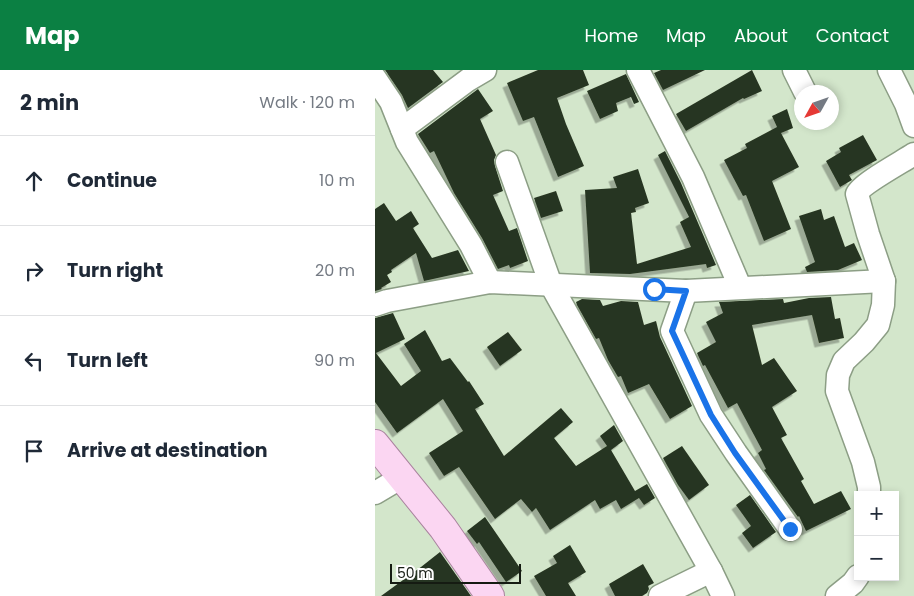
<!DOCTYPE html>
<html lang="en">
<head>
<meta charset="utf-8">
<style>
	body { margin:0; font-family:Poppins,sans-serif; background:#f2f2f3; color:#1f2937 }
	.controls { position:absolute; right:15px; bottom:15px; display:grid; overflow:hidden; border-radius:0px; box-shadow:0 2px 8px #0003 }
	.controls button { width:45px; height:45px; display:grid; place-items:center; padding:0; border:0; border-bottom:1px solid #e0e1e3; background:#fff; color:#1f2937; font:25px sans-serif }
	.compass { position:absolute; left:419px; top:15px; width:45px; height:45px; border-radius:50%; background:#fff; box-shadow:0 2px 8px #0003; rotate:230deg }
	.scale { position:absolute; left:15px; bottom:12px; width:131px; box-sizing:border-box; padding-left:5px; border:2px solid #151b12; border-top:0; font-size:14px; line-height:18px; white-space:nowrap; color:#151b12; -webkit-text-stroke:4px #fff; paint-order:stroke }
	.stop { position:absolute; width:15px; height:15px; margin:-11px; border:4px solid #1a73e8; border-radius:50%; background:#fff }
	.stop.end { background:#1a73e8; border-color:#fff; box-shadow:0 1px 5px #0008 }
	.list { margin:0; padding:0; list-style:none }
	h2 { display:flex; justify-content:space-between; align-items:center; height:65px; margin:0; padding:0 20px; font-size:21px }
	h2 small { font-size:16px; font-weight:400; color:#747a83 }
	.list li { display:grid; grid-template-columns:32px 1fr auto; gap:15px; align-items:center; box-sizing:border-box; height:90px; padding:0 20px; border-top:1px solid #e0e1e3 }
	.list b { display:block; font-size:19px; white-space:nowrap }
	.list em { font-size:16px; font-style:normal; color:#747a83 }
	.icon { flex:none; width:28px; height:28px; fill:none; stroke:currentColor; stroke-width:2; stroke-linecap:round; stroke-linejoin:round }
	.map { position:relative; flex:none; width:539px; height:526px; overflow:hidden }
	header { display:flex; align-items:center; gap:30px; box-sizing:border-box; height:70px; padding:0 25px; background:#0b8043; color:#fff }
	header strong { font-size:24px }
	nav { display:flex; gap:28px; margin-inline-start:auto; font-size:18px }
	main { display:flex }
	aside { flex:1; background:#fff }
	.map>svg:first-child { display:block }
	.building { fill:#283621; filter:url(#shadow) }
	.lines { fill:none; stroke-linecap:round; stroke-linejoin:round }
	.minor-casing { stroke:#8c9e85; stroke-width:25 }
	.major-casing { stroke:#a9839e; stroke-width:30 }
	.minor { stroke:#fff; stroke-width:22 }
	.major { stroke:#fbd6f2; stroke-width:28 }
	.route { stroke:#1a73e8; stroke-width:6 }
</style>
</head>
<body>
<header>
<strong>Map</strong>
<nav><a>Home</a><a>Map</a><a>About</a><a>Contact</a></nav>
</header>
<main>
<aside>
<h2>2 min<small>Walk · 120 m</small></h2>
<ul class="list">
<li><svg class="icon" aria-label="ahead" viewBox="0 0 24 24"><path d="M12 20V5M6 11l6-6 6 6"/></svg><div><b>Continue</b></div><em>10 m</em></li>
<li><svg class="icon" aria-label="right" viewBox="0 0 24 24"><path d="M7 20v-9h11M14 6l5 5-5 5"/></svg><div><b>Turn right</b></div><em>20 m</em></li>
<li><svg class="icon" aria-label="left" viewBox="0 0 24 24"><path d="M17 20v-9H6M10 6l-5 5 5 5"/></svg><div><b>Turn left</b></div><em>90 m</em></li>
<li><svg class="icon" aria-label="arrive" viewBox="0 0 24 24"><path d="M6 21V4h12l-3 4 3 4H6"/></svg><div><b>Arrive at destination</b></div></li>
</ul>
</aside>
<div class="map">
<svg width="539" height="526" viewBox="0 0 539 526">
	<defs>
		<filter id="shadow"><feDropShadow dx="-4.5" dy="4.5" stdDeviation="0" flood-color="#0004"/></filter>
	</defs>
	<rect width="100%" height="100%" fill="#d3e6cb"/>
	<!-- building -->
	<g class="building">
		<path d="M 10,0 L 58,0 L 68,12 L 33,38 L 27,25 Z"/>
		<path d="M 163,0 L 208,0 L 214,15 L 182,28 L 191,54 L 209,96 L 183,107 L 159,47 L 148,51 L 132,13 Z"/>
		<path d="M 286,0 L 330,0 L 288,20 L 279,3 Z"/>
		<path d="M 377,0 L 387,21 L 369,29 L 368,28 L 311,61 L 301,44 Z"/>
		<path d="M 251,4 L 264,32 L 259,34 L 256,27 L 241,33 L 243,41 L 225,49 L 212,21 Z"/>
		<path d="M 103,19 L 118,41 L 105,49 L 121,85 L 119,90 L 120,96 L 128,121 L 118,125 L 134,161 L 142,158 L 153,191 L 135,198 L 134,195 L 123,199 L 107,168 L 79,123 L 59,81 L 55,83 L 43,64 Z"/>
		<path d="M 412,39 L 418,58 L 406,63 L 424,97 L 397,111 L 416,159 L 389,171 L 371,125 L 368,126 L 349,90 L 372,78 L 370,74 L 402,57 L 397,46 Z"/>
		<path d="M 488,65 L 502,90 L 474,105 L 477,110 L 465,117 L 451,91 L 466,82 L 464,78 Z"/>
		<path d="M 290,81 L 306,113 L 341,195 L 332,198 L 331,194 L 255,204 L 215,203 L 210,120 L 242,118 L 238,107 L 263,99 L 274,133 L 260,138 L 261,142 L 256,143 L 262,194 L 316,177 L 305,152 L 314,147 L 283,85 Z"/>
		<path d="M 181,121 L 188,141 L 166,148 L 159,128 Z"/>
		<path d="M 9,133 L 21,151 L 36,141 L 44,154 L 38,158 L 57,188 L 83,180 L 94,201 L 49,211 L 41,183 L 16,200 L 17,202 L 12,205 L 16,212 L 6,218 L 7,219 L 0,221 L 0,139 Z"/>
		<path d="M 446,139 L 449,150 L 459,146 L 470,177 L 479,173 L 487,190 L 463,200 L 432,202 L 430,197 L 440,192 L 424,146 Z"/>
		<path d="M 456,227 L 460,249 L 465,248 L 469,268 L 444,273 L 437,245 L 377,255 L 387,295 L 399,288 L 422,321 L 397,337 L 412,365 L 406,368 L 429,409 L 426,411 L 439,434 L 466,421 L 476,439 L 431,461 L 424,446 L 423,447 L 389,400 L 391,399 L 383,383 L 387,380 L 362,333 L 353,338 L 330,295 L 328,296 L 322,283 L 341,272 L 331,252 L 348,243 L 344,232 L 408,229 L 409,233 L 434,228 Z"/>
		<path d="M 207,229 L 225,230 L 228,236 L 246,231 L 263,232 L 269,255 L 281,251 L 285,267 L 317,336 L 295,349 L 274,314 L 253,323 L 246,306 L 243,307 L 233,290 L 224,268 L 221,269 L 202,235 L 201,232 Z"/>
		<path d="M 18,243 L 30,269 L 1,283 L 26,316 L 46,301 L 29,274 L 50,260 L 67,291 L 75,288 L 93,312 L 94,311 L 109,334 L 100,339 L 129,386 L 186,338 L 198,352 L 179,368 L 201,396 L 232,376 L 225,366 L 239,355 L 248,371 L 236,380 L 260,421 L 272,414 L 280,428 L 269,435 L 264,428 L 246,439 L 241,430 L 225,439 L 220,430 L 175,460 L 161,438 L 157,442 L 146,429 L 120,449 L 84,397 L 69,406 L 54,383 L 88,361 L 68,329 L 22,363 L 0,332 L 0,248 Z"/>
		<path d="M 133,262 L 147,280 L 125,296 L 112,277 Z"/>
		<path d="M 307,376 L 334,415 L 314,430 L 303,415 L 288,388 Z"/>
		<path d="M 375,425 L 401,462 L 378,478 L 367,463 L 376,456 L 361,435 Z"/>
		<path d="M 110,447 L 147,501 L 131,512 L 104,472 L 102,474 L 92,461 Z"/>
		<path d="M 195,475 L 211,502 L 193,513 L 201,526 L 171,526 L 159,506 L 182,493 L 178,486 Z"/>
		<path d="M 65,482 L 96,526 L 6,526 L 46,497 Z"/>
		<path d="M 268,494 L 279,513 L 273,516 L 274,519 L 272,523 L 267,526 L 240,526 L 234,514 Z"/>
	</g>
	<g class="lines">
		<defs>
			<g id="minor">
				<path d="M 263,0 L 318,107 L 365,217"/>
				<path d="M 419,0 L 430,22"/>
				<path d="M 514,0 L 531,34 L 539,56"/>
				<path d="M 0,8 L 16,32 L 32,72 L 96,175 L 115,212"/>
				<path d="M 27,59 L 93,10 L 110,0"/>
				<path d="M 132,92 L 176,215 L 336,501 L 348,526"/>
				<path d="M 311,221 L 297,261 L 336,345 L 361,383 L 415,459"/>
				<path d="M 0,235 L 12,231 L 115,212 L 311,221 L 509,211"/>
				<path d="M 0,423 L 27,407"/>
				<path d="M 494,425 L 494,417 L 488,392 L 462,321 L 463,305 L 469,291 L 489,272 L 503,255 L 508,235 L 509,211 L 493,164 L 482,124 C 486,114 527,92 539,84"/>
				<path d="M 285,526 L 336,501"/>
				<path d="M 462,526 L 478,513 L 483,506"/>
			</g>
			<path id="major" d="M 0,374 L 68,458 L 115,526"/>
		</defs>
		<!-- minor casing -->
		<use href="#minor" class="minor-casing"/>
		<!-- major casing -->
		<use href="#major" class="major-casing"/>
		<!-- minor -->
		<use href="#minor" class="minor"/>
		<!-- major -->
		<use href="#major" class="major"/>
	</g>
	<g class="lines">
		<!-- route -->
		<path class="route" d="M 279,219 L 311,221 L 297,261 L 336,345 L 360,383 L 415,459"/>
	</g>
</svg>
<div class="controls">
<button>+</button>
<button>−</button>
</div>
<svg class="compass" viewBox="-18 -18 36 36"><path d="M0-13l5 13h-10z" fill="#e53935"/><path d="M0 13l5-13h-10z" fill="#747a83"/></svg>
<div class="scale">50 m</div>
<div class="stop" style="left:279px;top:219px"></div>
<div class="stop end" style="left:415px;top:459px"></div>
</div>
</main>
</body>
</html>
